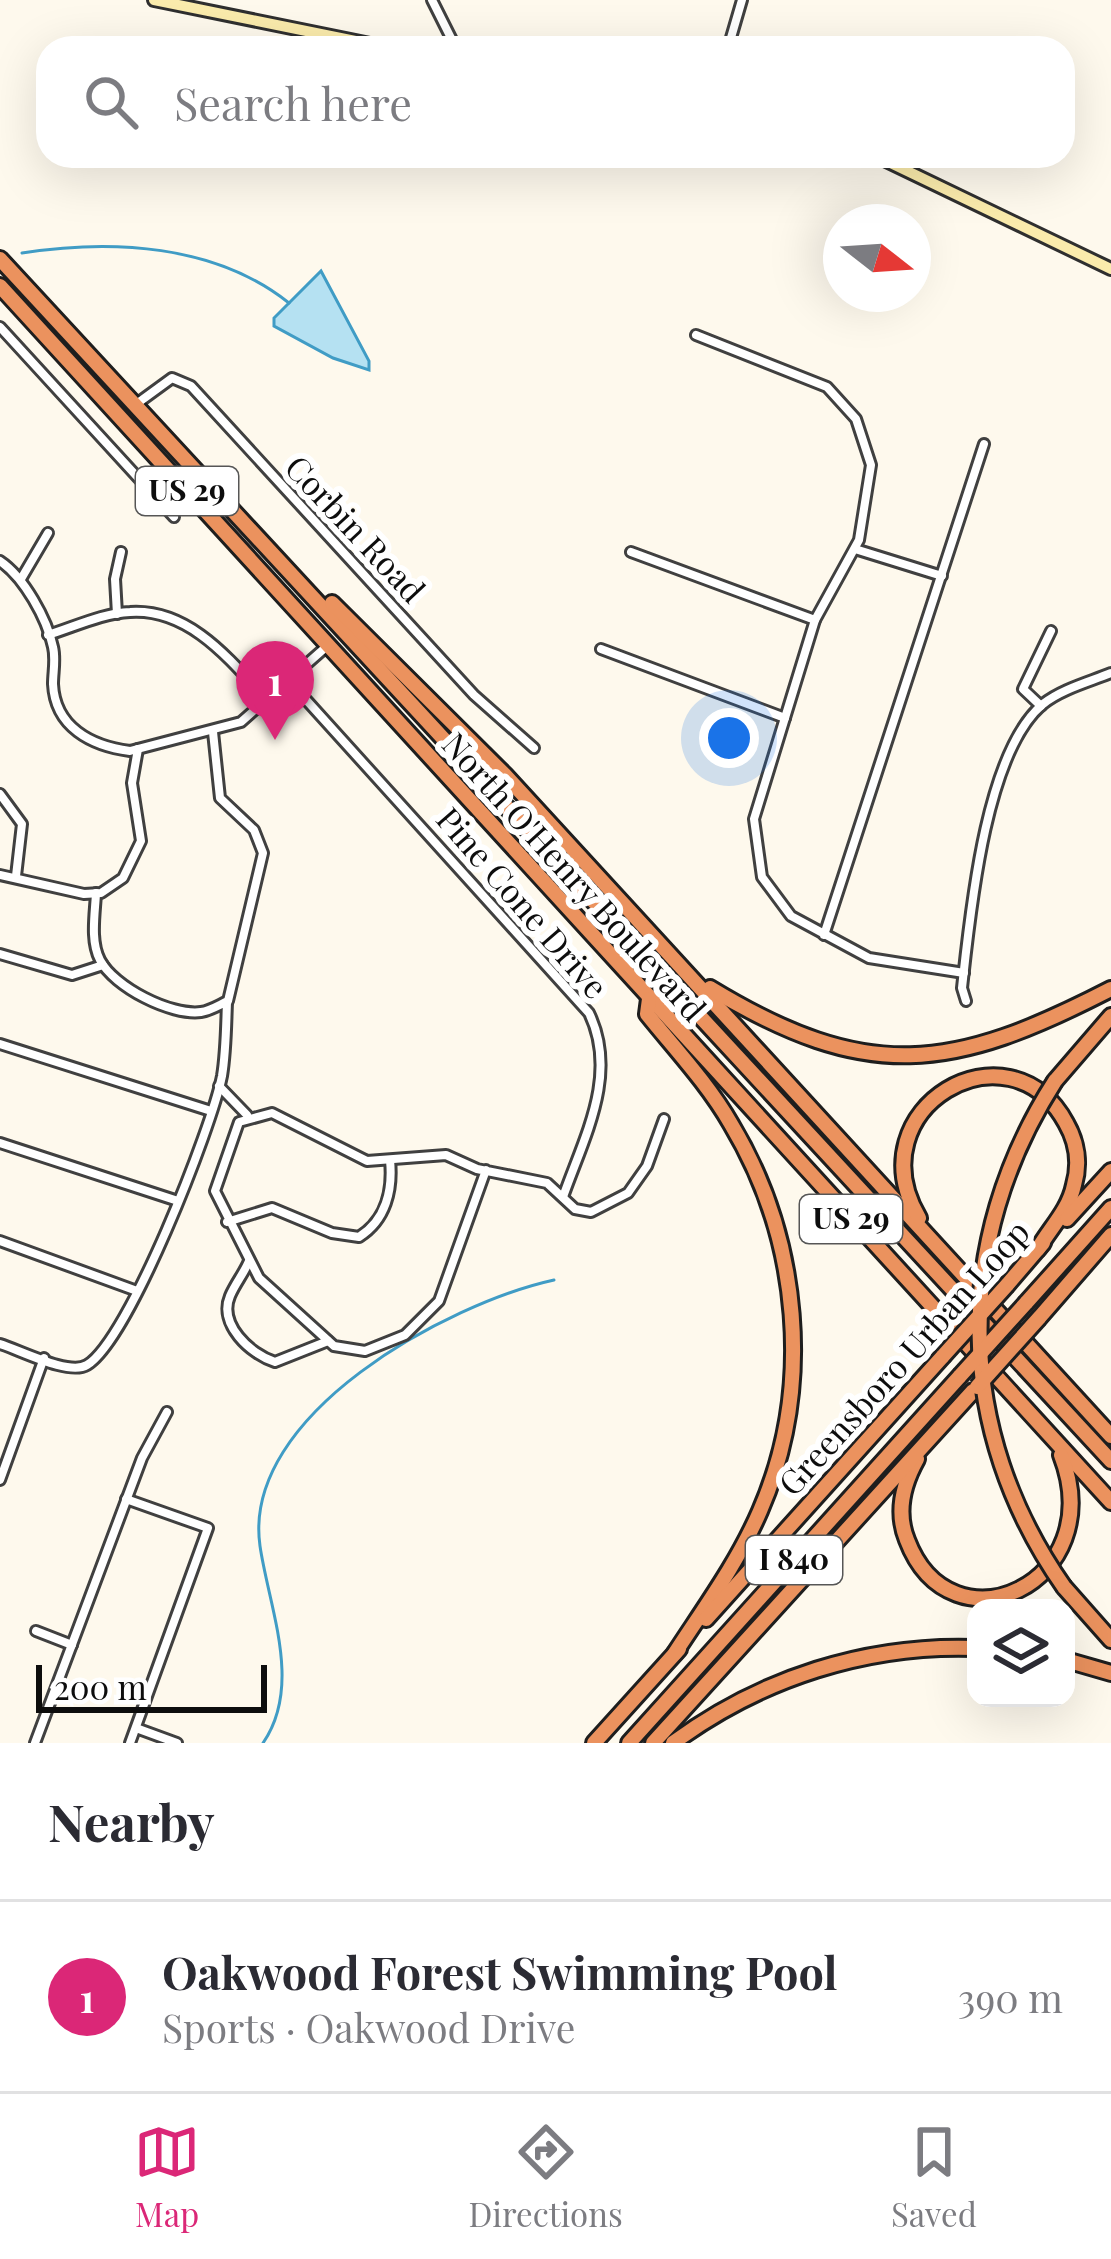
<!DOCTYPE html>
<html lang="en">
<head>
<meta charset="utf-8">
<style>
	body { margin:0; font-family:"Playfair Display",serif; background:#f7f7f7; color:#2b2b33 }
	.controls { position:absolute; right:36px; bottom:36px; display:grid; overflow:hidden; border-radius:24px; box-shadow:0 12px 48px #0002 }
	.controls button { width:108px; height:108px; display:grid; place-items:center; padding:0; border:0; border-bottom:3px solid #e1e1e2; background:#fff; color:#2b2b33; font:60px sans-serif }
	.compass { position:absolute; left:823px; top:204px; width:108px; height:108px; border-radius:50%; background:#fff; box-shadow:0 12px 48px #0002; rotate:107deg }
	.scale { position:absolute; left:36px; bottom:30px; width:231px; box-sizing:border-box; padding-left:12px; border:6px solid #0d0d0d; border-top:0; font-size:33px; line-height:42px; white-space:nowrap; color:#0d0d0d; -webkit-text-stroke:9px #fff; paint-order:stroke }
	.you { position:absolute; left:729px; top:738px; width:42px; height:42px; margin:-30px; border:9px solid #fff; border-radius:50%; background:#1a73e8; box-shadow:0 0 0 18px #1a73e833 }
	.badge { display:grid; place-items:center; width:78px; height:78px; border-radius:50%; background:#db2777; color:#fff; font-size:39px; font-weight:700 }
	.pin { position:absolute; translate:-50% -99px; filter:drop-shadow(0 3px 6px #0008) }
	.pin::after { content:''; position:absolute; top:63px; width:42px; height:36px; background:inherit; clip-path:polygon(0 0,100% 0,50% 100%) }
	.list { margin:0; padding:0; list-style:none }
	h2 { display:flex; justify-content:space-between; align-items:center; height:156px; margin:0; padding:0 48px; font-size:51px }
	h2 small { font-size:39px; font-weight:400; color:#7c7c81 }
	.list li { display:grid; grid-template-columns:78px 1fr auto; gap:36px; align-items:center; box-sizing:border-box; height:192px; padding:0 48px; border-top:3px solid #e1e1e2 }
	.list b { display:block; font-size:45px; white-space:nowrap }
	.list p { margin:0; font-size:39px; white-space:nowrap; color:#7c7c81 }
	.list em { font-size:39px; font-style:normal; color:#7c7c81 }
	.icon { flex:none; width:66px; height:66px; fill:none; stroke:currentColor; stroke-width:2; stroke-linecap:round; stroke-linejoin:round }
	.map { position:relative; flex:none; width:1111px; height:1743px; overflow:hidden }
	.search { position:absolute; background:#fff; box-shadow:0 12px 48px #0002; left:36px; right:36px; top:36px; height:132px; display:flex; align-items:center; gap:30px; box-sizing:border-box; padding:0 42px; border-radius:36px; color:#7c7c81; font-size:45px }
	.sheet { height:348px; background:#fff }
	nav { display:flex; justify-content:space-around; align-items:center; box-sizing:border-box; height:168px; border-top:3px solid #e1e1e2; background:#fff; font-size:33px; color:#7c7c81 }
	nav a { display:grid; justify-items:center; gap:6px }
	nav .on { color:#db2777 }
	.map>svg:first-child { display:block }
	.water { fill:#b5e1f2; stroke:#409cc5; stroke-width:3 }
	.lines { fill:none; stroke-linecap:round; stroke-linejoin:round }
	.stream { stroke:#409cc5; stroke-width:3 }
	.street-casing { stroke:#404040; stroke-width:14 }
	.secondary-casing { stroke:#2f2f2f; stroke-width:16 }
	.highway-casing { stroke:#1e1e1e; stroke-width:20 }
	.street { stroke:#fff; stroke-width:8 }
	.secondary { stroke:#faebac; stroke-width:10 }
	.highway { stroke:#eb925e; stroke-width:14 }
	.highway-bridge-casing { stroke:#1e1e1e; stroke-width:20; stroke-linecap:butt }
	.highway-bridge { stroke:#eb925e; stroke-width:14 }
	.labels { text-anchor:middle; stroke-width:12; stroke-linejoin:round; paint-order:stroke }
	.shield { fill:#fff; stroke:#565656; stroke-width:3 }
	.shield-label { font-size:30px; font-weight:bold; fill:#0d0d0d }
	.street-label { font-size:33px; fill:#0d0d0d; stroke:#fff }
</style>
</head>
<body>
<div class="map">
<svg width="1111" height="1743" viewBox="0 0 1111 1743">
	<rect width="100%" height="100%" fill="#fef9ed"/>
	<!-- water -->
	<path class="water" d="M 321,271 L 369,361 L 369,370 L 333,358 L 274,326 L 274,318 Z"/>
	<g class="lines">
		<!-- stream -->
		<g class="stream">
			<path d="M 22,253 C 111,239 215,244 289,303"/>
			<path d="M 263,1743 C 303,1685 269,1608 260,1546 C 241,1414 449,1303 554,1280"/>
		</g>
		<defs>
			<g id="street">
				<path d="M 432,0 L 456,48"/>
				<path d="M 728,48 L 742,0"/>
				<path d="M 0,327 L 174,517"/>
				<path d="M 696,335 L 827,387 L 856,419 L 871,465 L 859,540 L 815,620 L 754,819 L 762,877 L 791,916 L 869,958 L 964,973"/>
				<path d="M 135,405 L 172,378 L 191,386 L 474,695 L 534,748"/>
				<path d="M 855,549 L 942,576"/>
				<path d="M 631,552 L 815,620"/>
				<path d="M 0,561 C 24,577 47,619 53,647 C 56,659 53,672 53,684 C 55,727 91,746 130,751 L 241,722 L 326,647"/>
				<path d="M 21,579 L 48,533"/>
				<path d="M 117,614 L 115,579 L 121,552"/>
				<path d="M 48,635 C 74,627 103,613 130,612 C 190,608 231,661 268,701"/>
				<path d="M 601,649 L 785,718"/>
				<path d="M 290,682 L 589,1013 C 619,1075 584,1137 563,1197"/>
				<path d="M 1041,706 L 1023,689 L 1051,631"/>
				<path d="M 0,794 L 22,824 L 16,876"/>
				<path d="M 0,875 L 84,894 L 101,893 L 123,878 L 141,841 L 132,783 L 138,749"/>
				<path d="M 96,893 C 95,914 90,941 100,960 C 114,987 171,1016 201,1012 C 210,1011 219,1005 228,1001 L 263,853 L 254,830 L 220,798 L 213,732"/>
				<path d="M 824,935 L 984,444"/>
				<path d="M 0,954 L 72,975 L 103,965"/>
				<path d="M 966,1001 L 962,988 C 970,915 985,752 1043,704 C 1062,689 1089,682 1111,673"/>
				<path d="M 0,1044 L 211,1111"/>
				<path d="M 219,1086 L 247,1115"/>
				<path d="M 0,1143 L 178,1201"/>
				<path d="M 486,1170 L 439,1301 L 405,1335 L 365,1351 L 334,1346 L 259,1278 L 215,1191 L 239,1122 L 272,1113 L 367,1161 L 446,1155 L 477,1169 L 547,1183 L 575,1209 L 591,1212 L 628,1193 L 647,1166 L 664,1119"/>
				<path d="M 227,1222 L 272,1208 L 332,1233 L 359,1237 C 386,1220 393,1190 390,1160"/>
				<path d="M 0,1241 L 137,1291"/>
				<path d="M 249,1261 C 244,1273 235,1284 230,1296 C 218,1324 250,1354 275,1362 L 328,1341"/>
				<path d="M 0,1344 C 20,1350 69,1376 87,1365 C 129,1340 212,1127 222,1076 C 226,1052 226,1027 227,1002"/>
				<path d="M 0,1480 L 44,1358"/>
				<path d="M 126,1499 L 208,1528 L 130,1743"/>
				<path d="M 36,1631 L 72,1645"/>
				<path d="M 136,1728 L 177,1743"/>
				<path d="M 35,1743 L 142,1458 L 167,1412"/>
			</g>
			<g id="secondary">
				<path d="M 154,0 L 390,48"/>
				<path d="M 876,156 L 1111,269"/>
			</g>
			<g id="highway">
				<path d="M 0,259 L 1111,1461"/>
				<path d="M 0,286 L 1111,1502"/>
				<path d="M 332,603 L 505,775 L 1111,1436"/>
				<path d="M 710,988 C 868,1084 952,1071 1111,989"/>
				<path d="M 649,999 L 647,1014 C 676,1050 708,1084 731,1124 C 800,1239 814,1387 760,1511 C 738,1562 705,1607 675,1653"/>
				<path d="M 1055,1081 L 1111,1016"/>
				<path d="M 919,1218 C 854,1108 1009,1018 1066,1123 C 1077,1142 1080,1164 1074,1185 C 1069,1210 1050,1228 1038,1249"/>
				<path d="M 1067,1219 L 1111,1171"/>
				<path d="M 1007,1285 L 1043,1243"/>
				<path d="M 1026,1303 L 1111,1208"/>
				<path d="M 1039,1318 L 1111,1235"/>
				<path d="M 917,1459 C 903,1484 896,1513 907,1540 C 951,1656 1111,1584 1061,1455"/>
				<path d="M 1064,1587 L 1111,1640"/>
				<path d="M 706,1619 L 943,1356"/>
				<path d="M 1066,1660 L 1111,1673"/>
				<path d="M 594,1743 L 679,1649"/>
				<path d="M 629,1743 L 960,1376"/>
				<path d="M 653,1743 L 973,1391"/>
				<path d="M 673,1743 C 761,1678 867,1644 976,1648"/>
			</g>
		</defs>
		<!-- street casing -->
		<use href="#street" class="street-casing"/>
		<!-- secondary casing -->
		<use href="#secondary" class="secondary-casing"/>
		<!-- highway casing -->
		<use href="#highway" class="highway-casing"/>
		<!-- street -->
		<use href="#street" class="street"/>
		<!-- secondary -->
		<use href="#secondary" class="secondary"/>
		<!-- highway -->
		<use href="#highway" class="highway"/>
		<defs>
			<g id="highway-bridge">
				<path d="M 1055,1081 C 952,1242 954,1430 1064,1587"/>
				<path d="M 943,1356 L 1007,1285"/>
				<path d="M 960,1376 L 1026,1303"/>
				<path d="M 977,1387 L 1039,1318"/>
			</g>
		</defs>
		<!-- highway-bridge casing -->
		<use href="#highway-bridge" class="highway-bridge-casing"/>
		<!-- highway-bridge -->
		<use href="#highway-bridge" class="highway-bridge"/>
	</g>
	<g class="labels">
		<!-- shield labels -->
		<g class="shield">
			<rect x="136" y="467" width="102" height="48" rx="9"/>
			<rect x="800" y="1195" width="102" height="48" rx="9"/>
			<rect x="746" y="1536" width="96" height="48" rx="9"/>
		</g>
		<g class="shield-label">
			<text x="187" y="501">US 29</text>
			<text x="851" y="1229">US 29</text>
			<text x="794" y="1570">I 840</text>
		</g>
		<!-- street labels -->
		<g class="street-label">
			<text transform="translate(355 529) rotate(47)" y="12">Corbin Road</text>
			<text transform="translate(574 877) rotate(48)" y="12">North O'Henry Boulevard</text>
			<text transform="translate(522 903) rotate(49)" y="12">Pine Cone Drive</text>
			<text transform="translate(904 1358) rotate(-48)" y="12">Greensboro Urban Loop</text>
		</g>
	</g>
</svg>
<div class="controls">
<button><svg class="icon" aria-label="layers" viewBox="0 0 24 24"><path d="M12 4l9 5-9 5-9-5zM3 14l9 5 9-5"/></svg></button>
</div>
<svg class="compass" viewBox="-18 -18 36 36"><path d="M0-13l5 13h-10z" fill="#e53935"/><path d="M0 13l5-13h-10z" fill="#7c7c81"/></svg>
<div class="scale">200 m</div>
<div class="you"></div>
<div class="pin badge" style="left:275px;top:740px">1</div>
<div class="search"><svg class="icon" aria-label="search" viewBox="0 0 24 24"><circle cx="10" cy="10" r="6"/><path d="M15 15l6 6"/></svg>Search here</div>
</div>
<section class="sheet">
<h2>Nearby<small></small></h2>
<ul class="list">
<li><span class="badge">1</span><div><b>Oakwood Forest Swimming Pool</b><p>Sports · Oakwood Drive</p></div><em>390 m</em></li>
</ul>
</section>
<nav>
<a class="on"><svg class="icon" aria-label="map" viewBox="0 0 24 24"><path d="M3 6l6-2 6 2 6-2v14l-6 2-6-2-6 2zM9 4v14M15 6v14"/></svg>Map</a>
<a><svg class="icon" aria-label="directions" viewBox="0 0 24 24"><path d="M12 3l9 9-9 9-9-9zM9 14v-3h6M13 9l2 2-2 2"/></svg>Directions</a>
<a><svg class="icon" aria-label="saved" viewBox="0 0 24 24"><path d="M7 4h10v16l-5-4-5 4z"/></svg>Saved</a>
</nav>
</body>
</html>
